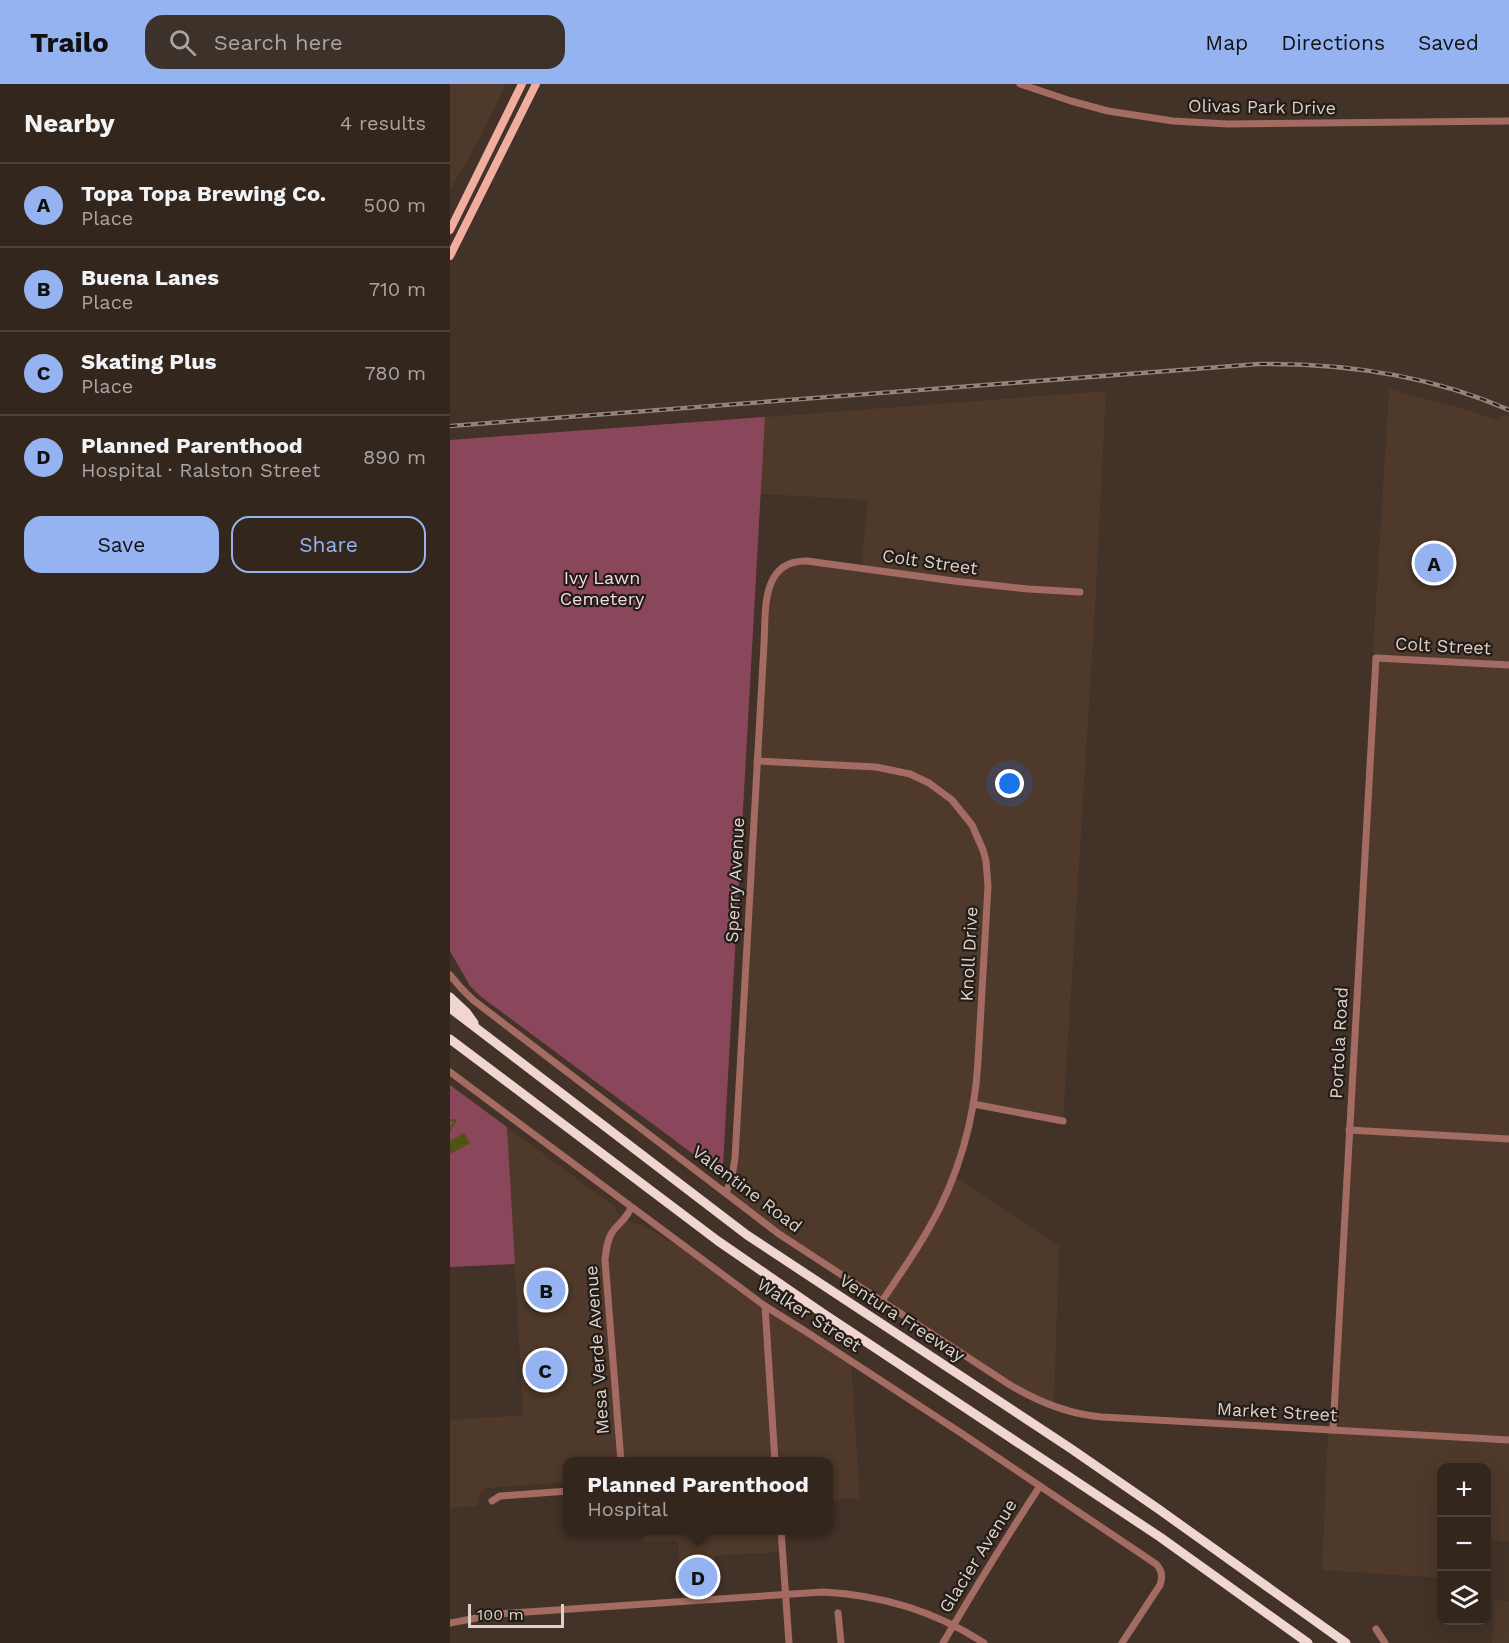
<!DOCTYPE html>
<html lang="en">
<head>
<meta charset="utf-8">
<style>
	body { margin:0; font-family:"Work Sans",sans-serif; background:#3d322a; color:#f1f3f6 }
	.controls { position:absolute; right:18px; bottom:18px; display:grid; overflow:hidden; border-radius:12px; box-shadow:0 6px 24px #0002 }
	.controls button { width:54px; height:54px; display:grid; place-items:center; padding:0; border:0; border-bottom:2px solid #4d433b; background:#32261d; color:#f1f3f6; font:30px sans-serif }
	.scale { position:absolute; left:18px; bottom:15px; width:96px; box-sizing:border-box; padding-left:6px; border:3px solid #dbd1ca; border-top:0; font-size:16px; line-height:21px; white-space:nowrap; color:#dbd1ca; -webkit-text-stroke:4px #231c17; paint-order:stroke }
	.you { position:absolute; left:560px; top:700px; width:21px; height:21px; margin:-15px; border:4px solid #fff; border-radius:50%; background:#1a73e8; box-shadow:0 0 0 9px #1a73e833 }
	.badge { display:grid; place-items:center; width:39px; height:39px; border-radius:50%; background:#95b2f1; color:#111; font-size:20px; font-weight:700 }
	.pin { position:absolute; translate:-50% -50%; border:3px solid #fff; box-shadow:0 2px 6px #0006 }
	.popup { position:absolute; left:113px; top:1373px; width:270px; height:78px; box-sizing:border-box; display:grid; place-content:center; border-radius:12px; background:#32261d; filter:drop-shadow(0 2px 4px #0005); font-size:20px; white-space:nowrap; color:#a8a5a4 }
	.popup b { font-size:22px; color:#f1f3f6 }
	.popup::after { content:''; position:absolute; left:50%; top:100%; margin-left:-12px; border:12px solid transparent; border-top-color:#32261d }
	.list { margin:0; padding:0; list-style:none }
	h2 { display:flex; justify-content:space-between; align-items:center; height:78px; margin:0; padding:0 24px; font-size:26px }
	h2 small { font-size:20px; font-weight:400; color:#a8a5a4 }
	.list li { display:grid; grid-template-columns:39px 1fr auto; gap:18px; align-items:center; box-sizing:border-box; height:84px; padding:0 24px; border-top:2px solid #4d433b }
	.list b { display:block; font-size:22px; white-space:nowrap }
	.list p { margin:0; font-size:20px; white-space:nowrap; color:#a8a5a4 }
	.list em { font-size:20px; font-style:normal; color:#a8a5a4 }
	.actions { display:flex; gap:12px; padding:18px 24px }
	.actions a { flex:1; padding:14px 0; border:2px solid #95b2f1; border-radius:18px; text-align:center; font-size:21px; color:#95b2f1 }
	.actions .main { background:#95b2f1; color:#111 }
	.icon { flex:none; width:33px; height:33px; fill:none; stroke:currentColor; stroke-width:2; stroke-linecap:round; stroke-linejoin:round }
	.map { position:relative; flex:none; width:1059px; height:1559px; overflow:hidden }
	header { display:flex; align-items:center; gap:36px; box-sizing:border-box; height:84px; padding:0 30px; background:#95b2f1; color:#111 }
	header strong { font-size:28px }
	nav { display:flex; gap:33px; margin-inline-start:auto; font-size:21px }
	.search { width:420px; height:54px; background:#3d322a; display:flex; align-items:center; gap:15px; box-sizing:border-box; padding:0 21px; border-radius:18px; color:#a8a5a4; font-size:22px }
	main { display:flex }
	aside { flex:1; background:#32261d }
	.map>svg:first-child { display:block }
	.built { fill:#4e392a }
	.green { fill:#8a475b }
	.water { fill:#505314 }
	.lines { fill:none; stroke-linecap:round; stroke-linejoin:round }
	.stream { stroke:#505314; stroke-width:2 }
	.minor { stroke:#a36b62; stroke-width:7 }
	.major { stroke:#f2ada1; stroke-width:8 }
	.highway { stroke:#f1d5d0; stroke-width:9 }
	.rail-casing { stroke:#91847b; stroke-width:4.5 }
	.rail { stroke:#231c17; stroke-width:2; stroke-dasharray:7; stroke-linecap:butt }
	.labels { text-anchor:middle; stroke-width:4.5; stroke-linejoin:round; paint-order:stroke }
	.street-label { font-size:18px; fill:#dbd1ca; stroke:#231c17 }
	.park-label { font-size:18px; fill:#f3dbe1; stroke:#231c17 }
</style>
</head>
<body>
<header>
<strong>Trailo</strong>
<div class="search"><svg class="icon" aria-label="search" viewBox="0 0 24 24"><circle cx="10" cy="10" r="6"/><path d="M15 15l6 6"/></svg>Search here</div>
<nav><a>Map</a><a>Directions</a><a>Saved</a></nav>
</header>
<main>
<aside>
<h2>Nearby<small>4 results</small></h2>
<ul class="list">
<li><span class="badge">A</span><div><b>Topa Topa Brewing Co.</b><p>Place</p></div><em>500 m</em></li>
<li><span class="badge">B</span><div><b>Buena Lanes</b><p>Place</p></div><em>710 m</em></li>
<li><span class="badge">C</span><div><b>Skating Plus</b><p>Place</p></div><em>780 m</em></li>
<li><span class="badge">D</span><div><b>Planned Parenthood</b><p>Hospital · Ralston Street</p></div><em>890 m</em></li>
</ul>
<div class="actions"><a class="main">Save</a><a>Share</a></div>
</aside>
<div class="map">
<svg width="1059" height="1559" viewBox="0 0 1059 1559">
	<rect width="100%" height="100%" fill="#423227"/>
	<!-- built -->
	<g class="built">
		<path d="M 0,0 L 56,0 L 31,52 L 0,106 Z"/>
		<path d="M 939,305 L 1018,326 L 1047,336 L 1055,331 L 1059,333 L 1059,1458 L 1037,1456 L 1036,1384 L 992,1384 L 991,1494 L 872,1486 L 878,1346 L 882,1346 L 926,574 L 923,567 Z"/>
		<path d="M 656,307 L 646,508 L 613,1037 L 523,1020 L 503,1092 L 609,1162 L 604,1322 L 591,1318 L 350,1164 L 276,1109 L 282,1093 L 307,677 L 321,497 L 343,478 L 411,483 L 418,416 L 310,410 L 315,333 Z"/>
		<path d="M 57,1043 L 165,1123 L 167,1129 L 182,1139 L 190,1140 L 246,1172 L 401,1276 L 410,1414 L 379,1416 L 378,1378 L 118,1378 L 117,1398 L 39,1404 L 34,1406 L 29,1412 L 28,1422 L 0,1424 L 0,1336 L 73,1331 Z"/>
		<path d="M 193,1447 L 331,1447 L 332,1468 L 264,1472 L 266,1515 L 232,1517 L 228,1457 L 194,1458 Z"/>
		<path d="M 1044,1516 L 1059,1517 L 1059,1559 L 1042,1559 Z"/>
	</g>
	<!-- green -->
	<g class="green">
		<path d="M 315,333 L 273,1081 L 262,1084 L 30,912 L 20,902 L 0,867 L 0,356 Z"/>
		<path d="M 0,1001 L 57,1043 L 65,1180 L 0,1183 Z"/>
	</g>
	<!-- water -->
	<path class="water" d="M 14,1049 L 20,1059 L 0,1070 L 0,1057 Z"/>
	<g class="lines">
		<!-- stream -->
		<path class="stream" d="M 0,1036 L 5,1036 L 5,1037 L 0,1046"/>
		<!-- minor -->
		<g class="minor">
			<path d="M 570,0 L 621,17 L 658,27 L 723,37 L 778,40 L 1059,37"/>
			<path d="M 307,677 L 426,683 L 460,690 L 479,699 L 502,716 L 522,741 L 533,766 L 536,777 L 538,802 L 528,977 C 525,1035 508,1094 479,1144 C 465,1169 448,1193 432,1217"/>
			<path d="M 0,891 L 11,904 L 23,916 L 329,1150 L 557,1299 C 586,1317 617,1330 652,1333 L 1059,1356"/>
			<path d="M 0,988 L 315,1222 L 355,1247 L 508,1347 L 706,1480 C 712,1486 713,1493 710,1501 L 672,1559"/>
			<path d="M 523,1020 L 613,1037"/>
			<path d="M 899,1046 L 1059,1055"/>
			<path d="M 276,1109 L 282,1093 L 285,1074 L 314,560 C 316,528 310,476 357,477 L 504,497 L 578,505 L 630,508"/>
			<path d="M 315,1222 L 325,1378"/>
			<path d="M 883,1346 L 926,574 L 1059,581"/>
			<path d="M 171,1378 L 155,1176 C 156,1167 157,1155 163,1147 C 170,1138 176,1135 181,1124"/>
			<path d="M 42,1417 L 50,1412 L 118,1407"/>
			<path d="M 331,1446 L 339,1559"/>
			<path d="M 388,1529 L 391,1559"/>
			<path d="M 0,1539 L 47,1530 L 373,1508 C 431,1511 485,1527 534,1559"/>
			<path d="M 926,1545 L 935,1559"/>
			<path d="M 493,1559 C 524,1506 556,1454 590,1402"/>
		</g>
		<!-- major -->
		<g class="major">
			<path d="M 0,146 L 72,0"/>
			<path d="M 0,172 L 86,0"/>
		</g>
		<!-- highway -->
		<g class="highway">
			<path d="M 0,913 L 16,928 L 24,939"/>
			<path d="M 0,924 L 297,1151 L 620,1364 L 707,1424 L 896,1559"/>
			<path d="M 0,955 L 268,1157 L 371,1228 L 710,1453 L 858,1559"/>
		</g>
		<defs>
			<path id="rail" d="M 0,342 L 809,280 C 895,279 980,291 1059,326"/>
		</defs>
		<!-- rail casing -->
		<use href="#rail" class="rail-casing"/>
		<!-- rail -->
		<use href="#rail" class="rail"/>
	</g>
	<g class="labels">
		<!-- street labels -->
		<g class="street-label">
			<text transform="translate(812 23) rotate(1)" y="6">Olivas Park Drive</text>
			<text transform="translate(480 478) rotate(8)" y="6">Colt Street</text>
			<text transform="translate(993 562) rotate(3)" y="6">Colt Street</text>
			<text transform="translate(285 796) rotate(-87)" y="6">Sperry Avenue</text>
			<text transform="translate(519 870) rotate(-87)" y="6">Knoll Drive</text>
			<text transform="translate(889 959) rotate(-87)" y="6">Portola Road</text>
			<text transform="translate(297 1105) rotate(37)" y="6">Valentine Road</text>
			<text transform="translate(359 1231) rotate(33)" y="6">Walker Street</text>
			<text transform="translate(452 1234) rotate(33)" y="6">Ventura Freeway</text>
			<text transform="translate(147 1266) rotate(-94)" y="6">Mesa Verde Avenue</text>
			<text transform="translate(827 1328) rotate(3)" y="6">Market Street</text>
			<text transform="translate(528 1472) rotate(-58)" y="6">Glacier Avenue</text>
		</g>
		<!-- park labels -->
		<g class="park-label">
			<text x="152" y="500">Ivy Lawn<tspan x="152" dy="21">Cemetery</tspan></text>
		</g>
	</g>
</svg>
<div class="controls">
<button>+</button>
<button>−</button>
<button><svg class="icon" aria-label="layers" viewBox="0 0 24 24"><path d="M12 4l9 5-9 5-9-5zM3 14l9 5 9-5"/></svg></button>
</div>
<div class="scale">100 m</div>
<div class="you"></div>
<div class="pin badge" style="left:984px;top:479px">A</div>
<div class="pin badge" style="left:96px;top:1206px">B</div>
<div class="pin badge" style="left:95px;top:1286px">C</div>
<div class="pin badge" style="left:248px;top:1493px">D</div>
<div class="popup"><b>Planned Parenthood</b>Hospital</div>
</div>
</main>
</body>
</html>
